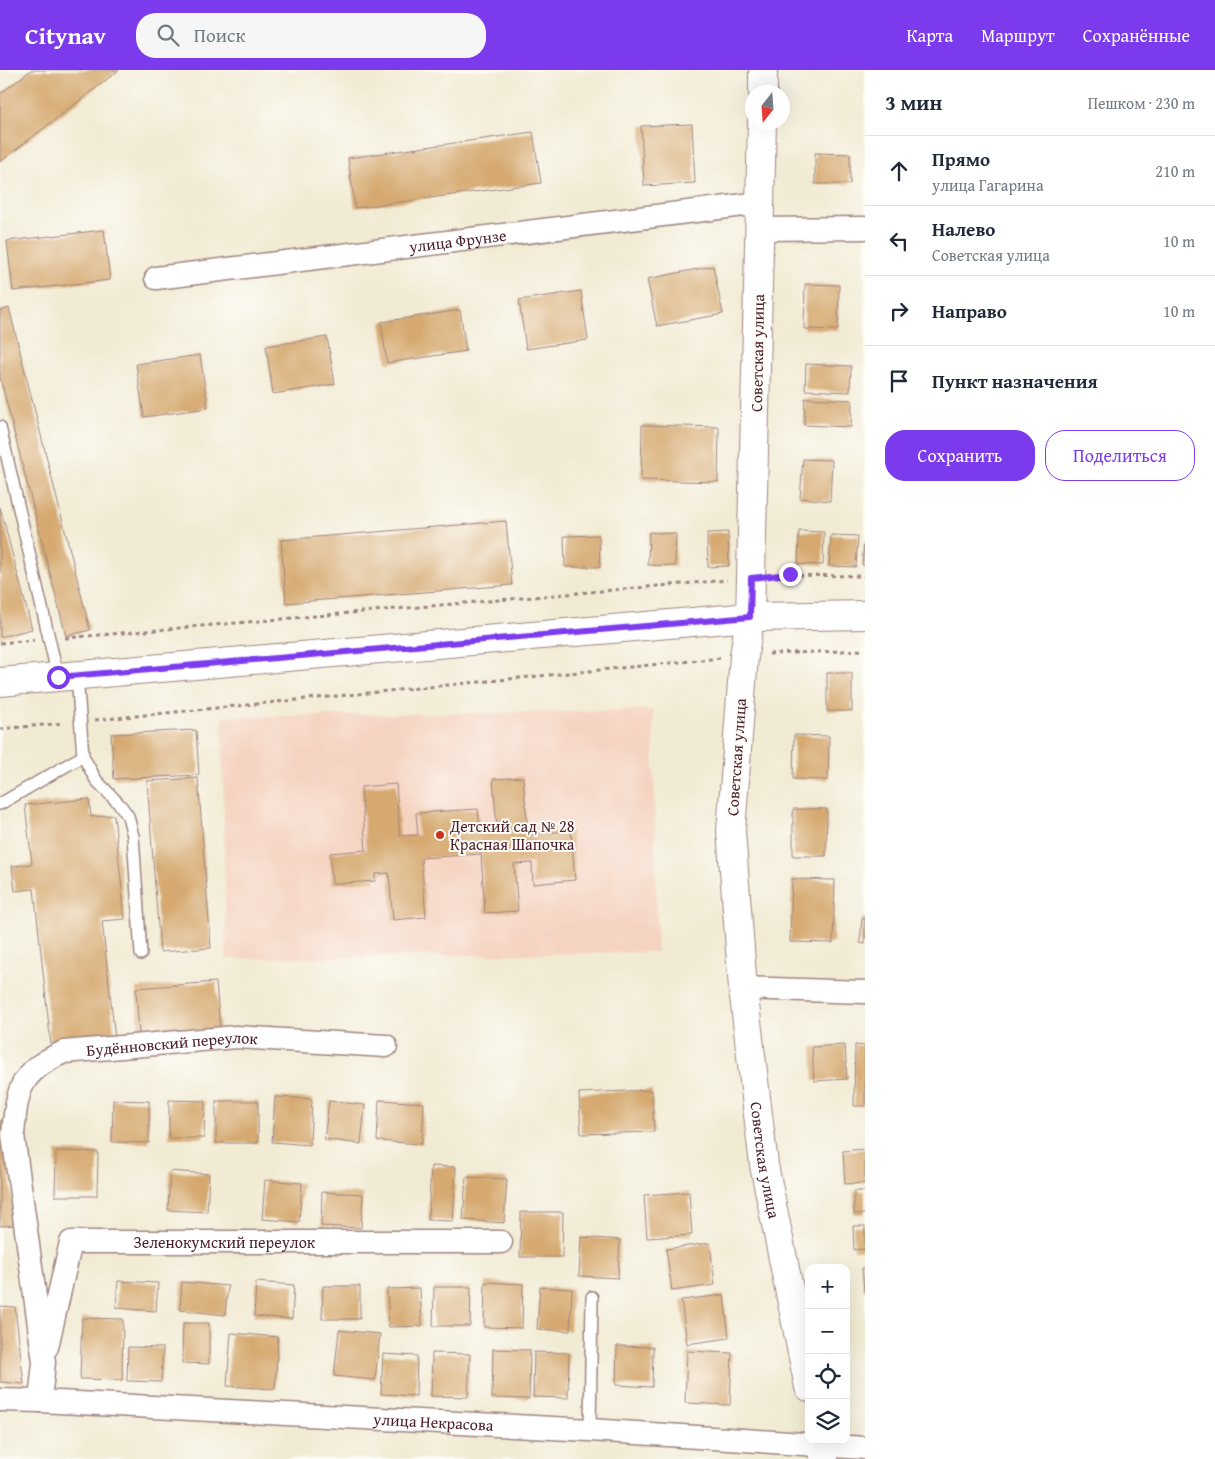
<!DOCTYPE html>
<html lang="ru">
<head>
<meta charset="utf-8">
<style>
	body { margin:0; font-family:"Gentium Book Plus",serif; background:#f6f6f7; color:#1f2937 }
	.controls { position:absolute; right:15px; bottom:15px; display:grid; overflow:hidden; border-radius:10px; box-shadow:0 5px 20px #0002 }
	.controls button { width:45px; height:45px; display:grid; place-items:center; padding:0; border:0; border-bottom:1px solid #e0e1e3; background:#fff; color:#1f2937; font:25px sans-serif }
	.compass { position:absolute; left:745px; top:15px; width:45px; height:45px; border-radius:50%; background:#fff; box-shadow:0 5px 20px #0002; rotate:197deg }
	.stop { position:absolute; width:15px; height:15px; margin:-11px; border:4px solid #7c3aed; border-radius:50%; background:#fff }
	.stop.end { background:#7c3aed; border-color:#fff; box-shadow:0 1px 5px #0008 }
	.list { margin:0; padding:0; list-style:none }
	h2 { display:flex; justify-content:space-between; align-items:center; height:65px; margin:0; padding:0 20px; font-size:21px }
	h2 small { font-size:16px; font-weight:400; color:#747a83 }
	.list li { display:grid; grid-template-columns:32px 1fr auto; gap:15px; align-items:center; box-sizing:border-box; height:70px; padding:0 20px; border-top:1px solid #e0e1e3 }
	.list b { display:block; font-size:19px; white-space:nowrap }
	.list p { margin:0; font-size:16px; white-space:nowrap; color:#747a83 }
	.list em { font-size:16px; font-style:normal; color:#747a83 }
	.actions { display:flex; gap:10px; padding:15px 20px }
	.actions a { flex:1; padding:11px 0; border:1px solid #7c3aed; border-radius:20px; text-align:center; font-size:18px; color:#7c3aed }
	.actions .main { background:#7c3aed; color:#fff }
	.icon { flex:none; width:28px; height:28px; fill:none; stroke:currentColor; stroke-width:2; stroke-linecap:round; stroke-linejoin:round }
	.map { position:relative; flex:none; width:865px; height:1389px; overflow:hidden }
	header { display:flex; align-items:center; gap:30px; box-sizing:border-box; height:70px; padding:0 25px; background:#7c3aed; color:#fff }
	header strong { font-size:24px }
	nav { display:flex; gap:28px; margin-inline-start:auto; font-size:18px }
	.search { width:350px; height:45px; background:#f6f6f7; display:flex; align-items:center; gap:12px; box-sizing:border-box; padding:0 18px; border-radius:20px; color:#747a83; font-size:19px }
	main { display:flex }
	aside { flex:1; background:#fff }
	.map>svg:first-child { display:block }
	.built { fill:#f5d3c1 }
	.building { fill:#d6a96f }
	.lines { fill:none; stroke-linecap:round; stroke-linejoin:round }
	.service-casing { stroke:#9e8580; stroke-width:14 }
	.minor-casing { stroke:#9e8580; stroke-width:25 }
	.tertiary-casing { stroke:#9e8580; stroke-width:30 }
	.secondary-casing { stroke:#9e8580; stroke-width:30 }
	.path { stroke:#9e8580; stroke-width:3; stroke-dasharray:4 4; stroke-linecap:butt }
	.service { stroke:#fff; stroke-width:11 }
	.minor { stroke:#fff; stroke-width:22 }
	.tertiary { stroke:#fff; stroke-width:28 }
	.secondary { stroke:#fff; stroke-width:28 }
	.route { stroke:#7c3aed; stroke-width:6 }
	.poi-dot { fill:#c8321e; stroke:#fdfcf7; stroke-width:2 }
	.labels { text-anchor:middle; stroke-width:4; stroke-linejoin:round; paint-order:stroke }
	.street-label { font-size:16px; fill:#4a1f2b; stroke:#fdfcf7 }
	.poi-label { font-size:16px; fill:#4a1f2b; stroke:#fdfcf7; text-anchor:start }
</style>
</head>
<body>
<header>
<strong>Citynav</strong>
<div class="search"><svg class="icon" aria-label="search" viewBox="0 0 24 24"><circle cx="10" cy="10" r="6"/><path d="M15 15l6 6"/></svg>Поиск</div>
<nav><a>Карта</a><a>Маршрут</a><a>Сохранённые</a></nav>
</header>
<main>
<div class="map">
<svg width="865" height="1389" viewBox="0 0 865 1389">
	<rect width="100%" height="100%" fill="#fdfcf7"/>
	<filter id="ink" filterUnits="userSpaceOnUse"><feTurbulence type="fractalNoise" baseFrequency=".02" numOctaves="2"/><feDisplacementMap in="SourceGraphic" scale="10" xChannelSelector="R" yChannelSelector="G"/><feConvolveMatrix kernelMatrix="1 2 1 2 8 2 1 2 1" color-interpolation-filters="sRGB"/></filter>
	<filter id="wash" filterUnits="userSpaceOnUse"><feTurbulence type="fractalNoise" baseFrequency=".0096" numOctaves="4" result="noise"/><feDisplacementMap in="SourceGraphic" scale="20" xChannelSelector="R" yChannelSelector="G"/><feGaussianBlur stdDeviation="1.12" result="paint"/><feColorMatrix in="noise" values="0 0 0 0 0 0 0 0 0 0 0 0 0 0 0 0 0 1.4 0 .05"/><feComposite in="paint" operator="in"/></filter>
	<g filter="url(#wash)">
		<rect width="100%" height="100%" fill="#f2ebd4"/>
		<!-- built -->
		<path class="built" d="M 653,640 L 657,882 L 226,889 L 222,647 Z"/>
		<g id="blocks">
			<!-- building -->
			<g class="building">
				<path d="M 31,0 L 119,0 L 0,92 L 0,24 Z"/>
				<path d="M 692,54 L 695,113 L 644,116 L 641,56 Z"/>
				<path d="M 533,62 L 541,113 L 355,138 L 348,88 Z"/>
				<path d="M 815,83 L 850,84 L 850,114 L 815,114 Z"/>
				<path d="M 104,160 L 110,210 L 13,221 L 7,171 Z"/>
				<path d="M 713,196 L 723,244 L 657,256 L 647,209 Z"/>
				<path d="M 805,214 L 839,215 L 838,260 L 804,259 Z"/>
				<path d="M 581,221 L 588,270 L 526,279 L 519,230 Z"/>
				<path d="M 9,238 L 90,560 L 66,566 L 0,307 L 0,241 Z"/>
				<path d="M 460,240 L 466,281 L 387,293 L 381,252 Z"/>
				<path d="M 327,267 L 335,314 L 273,324 L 266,276 Z"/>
				<path d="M 200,285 L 208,338 L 144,347 L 136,294 Z"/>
				<path d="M 806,294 L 851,296 L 850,322 L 805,320 Z"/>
				<path d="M 805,328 L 852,330 L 851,357 L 804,355 Z"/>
				<path d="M 642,355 L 719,357 L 718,412 L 641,410 Z"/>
				<path d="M 803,389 L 832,390 L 830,431 L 800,428 Z"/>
				<path d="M 0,437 L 32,559 L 0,567 Z"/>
				<path d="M 506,451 L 512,515 L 286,533 L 281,470 Z"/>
				<path d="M 799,461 L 824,462 L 823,495 L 798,494 Z"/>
				<path d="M 649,462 L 676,464 L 675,496 L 648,495 Z"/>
				<path d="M 728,462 L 729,496 L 708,497 L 707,463 Z"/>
				<path d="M 599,465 L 600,497 L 565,497 L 564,466 Z"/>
				<path d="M 831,465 L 858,466 L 856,497 L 829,496 Z"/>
				<path d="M 864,474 L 865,474 L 865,496 L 862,495 Z"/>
				<rect x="827" y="603" width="25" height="38"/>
				<path d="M 196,660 L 199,705 L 114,709 L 111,664 Z"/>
				<path d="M 794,665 L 829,666 L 828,710 L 793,709 Z"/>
				<path d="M 523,707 L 528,764 L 571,761 L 575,810 L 533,814 L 532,793 L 514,794 L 518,841 L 485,843 L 481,784 L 421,788 L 426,847 L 393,850 L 389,803 L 375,804 L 375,811 L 332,814 L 330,783 L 366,780 L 361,717 L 396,714 L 400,766 L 418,765 L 416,743 L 478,739 L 480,760 L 497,759 L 493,709 Z"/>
				<path d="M 198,708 L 211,878 L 160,882 L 147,711 Z"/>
				<path d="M 89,729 L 91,747 L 114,745 L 125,849 L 102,851 L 115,969 L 51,975 L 34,819 L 15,821 L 12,796 L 32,794 L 25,735 Z"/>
				<path d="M 793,739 L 827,739 L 826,786 L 793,786 Z"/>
				<path d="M 792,809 L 835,810 L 833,873 L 790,872 Z"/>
				<path d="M 862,848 L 865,848 L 865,874 L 860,873 Z"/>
				<path d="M 216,912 L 220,959 L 139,965 L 136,918 Z"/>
				<path d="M 845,975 L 847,1009 L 814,1011 L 812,977 Z"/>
				<path d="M 855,975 L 865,976 L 865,1036 L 854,1036 Z"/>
				<path d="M 652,1020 L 654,1062 L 581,1064 L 579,1023 Z"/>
				<path d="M 275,1027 L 312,1029 L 310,1075 L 272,1072 Z"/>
				<path d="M 113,1030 L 149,1031 L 149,1073 L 112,1072 Z"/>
				<path d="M 169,1030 L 205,1031 L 204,1068 L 169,1068 Z"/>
				<path d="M 379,1030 L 424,1033 L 422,1074 L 377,1071 Z"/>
				<rect x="216" y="1031" width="42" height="42"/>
				<path d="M 329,1031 L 365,1035 L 361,1074 L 324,1069 Z"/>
				<path d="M 0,1051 L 4,1051 L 15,1155 L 0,1156 Z"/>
				<path d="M 865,1079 L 865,1113 L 845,1114 L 843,1081 Z"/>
				<path d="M 56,1081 L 98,1082 L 97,1126 L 55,1126 Z"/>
				<path d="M 431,1096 L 456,1097 L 453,1151 L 428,1150 Z"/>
				<path d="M 170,1101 L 209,1104 L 207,1142 L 168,1140 Z"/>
				<path d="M 466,1107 L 507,1109 L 504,1153 L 463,1150 Z"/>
				<path d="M 265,1110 L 302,1113 L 299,1152 L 262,1149 Z"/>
				<rect x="854" y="1121" width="11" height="23"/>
				<path d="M 322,1122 L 363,1124 L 361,1158 L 321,1156 Z"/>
				<path d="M 689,1122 L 692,1165 L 647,1168 L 644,1125 Z"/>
				<path d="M 521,1142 L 563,1142 L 562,1187 L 520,1187 Z"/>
				<path d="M 853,1156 L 865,1156 L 865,1179 L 854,1180 Z"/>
				<path d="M 581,1167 L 620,1170 L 618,1208 L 579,1206 Z"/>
				<path d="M 710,1173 L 715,1215 L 672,1221 L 666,1179 Z"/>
				<path d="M 862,1198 L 865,1198 L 865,1221 L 864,1221 Z"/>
				<path d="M 118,1211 L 158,1213 L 156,1241 L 116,1238 Z"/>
				<path d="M 182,1212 L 228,1216 L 225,1245 L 180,1240 Z"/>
				<path d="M 256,1212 L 294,1215 L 292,1249 L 254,1246 Z"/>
				<path d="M 485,1212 L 523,1214 L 522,1258 L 484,1257 Z"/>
				<path d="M 323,1216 L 360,1216 L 360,1249 L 322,1249 Z"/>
				<path d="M 434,1217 L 471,1217 L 470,1256 L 433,1256 Z"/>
				<path d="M 540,1217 L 572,1219 L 570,1261 L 537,1259 Z"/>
				<path d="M 420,1218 L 422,1256 L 389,1257 L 387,1219 Z"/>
				<path d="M 724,1225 L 729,1268 L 687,1274 L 681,1230 Z"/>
				<path d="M 0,1236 L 15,1237 L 24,1314 L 0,1312 Z"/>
				<path d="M 82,1248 L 123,1249 L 122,1310 L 80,1309 Z"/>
				<path d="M 183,1253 L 209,1253 L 209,1294 L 182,1293 Z"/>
				<path d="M 339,1260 L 380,1264 L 375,1310 L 334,1306 Z"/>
				<path d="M 231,1263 L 278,1267 L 275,1319 L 227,1316 Z"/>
				<path d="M 617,1276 L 653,1277 L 652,1317 L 616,1315 Z"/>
				<path d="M 128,1277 L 163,1278 L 161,1312 L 127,1311 Z"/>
				<path d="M 493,1279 L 530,1280 L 529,1329 L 492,1328 Z"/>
				<path d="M 687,1281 L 732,1283 L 730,1335 L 685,1333 Z"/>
				<path d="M 534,1282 L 569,1283 L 568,1328 L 533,1327 Z"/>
				<path d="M 432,1283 L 470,1284 L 468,1327 L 431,1326 Z"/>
				<path d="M 383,1284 L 417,1286 L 416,1326 L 381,1324 Z"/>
			</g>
		</g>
	</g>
	<g filter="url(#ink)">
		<use href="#blocks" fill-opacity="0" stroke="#9e8580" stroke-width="1"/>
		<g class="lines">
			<defs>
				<g id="service">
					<path d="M 0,357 L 58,607"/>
					<path d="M 77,605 L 83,686 L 96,710 L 121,736 L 128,746 L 133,766 L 141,884"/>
					<path d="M 0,734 L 83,686"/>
					<path d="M 590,1360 L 592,1227"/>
				</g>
				<g id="minor">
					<path d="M 760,159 L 865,158"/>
					<path id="s1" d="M 156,208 L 760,133"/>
					<path d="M 743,918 L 865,922"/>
					<path id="s2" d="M 47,1277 L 71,1172 L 501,1172"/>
					<path id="s3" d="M 0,1330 L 40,1331 L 590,1360 L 865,1378"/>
					<path id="s4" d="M 40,1331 L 44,1292 L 13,1065 C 17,1019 19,1002 64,982 L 236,967 L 386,976"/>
				</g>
				<g id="tertiary">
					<path d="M 763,22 L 763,0"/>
					<path id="s5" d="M 762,52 L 750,547 L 744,586 L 731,761 L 743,918 L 764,1095 L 809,1317"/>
					<path d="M 819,1370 L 824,1389"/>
				</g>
				<path id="secondary" d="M 0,612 L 750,547 L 865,545"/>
			</defs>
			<!-- service casing -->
			<use href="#service" class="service-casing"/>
			<!-- minor casing -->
			<use href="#minor" class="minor-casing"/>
			<!-- tertiary casing -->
			<use href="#tertiary" class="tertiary-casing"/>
			<!-- secondary casing -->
			<use href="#secondary" class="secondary-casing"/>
			<!-- path -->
			<g class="path">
				<path d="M 775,505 L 865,506"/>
				<path d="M 65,568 L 727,510"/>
				<path d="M 0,573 L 34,570"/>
				<path d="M 769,584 L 865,580"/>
				<path d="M 95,650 L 721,588"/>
				<path d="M 0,659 L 64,653"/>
			</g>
			<!-- service -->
			<use href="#service" class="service"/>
			<!-- minor -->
			<use href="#minor" class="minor"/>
			<!-- tertiary -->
			<use href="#tertiary" class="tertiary"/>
			<!-- secondary -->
			<use href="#secondary" class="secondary"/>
		</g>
	</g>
	<g class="lines" filter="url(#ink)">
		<!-- route -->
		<path class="route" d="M 58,607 L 750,547 L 751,508 L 790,504"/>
	</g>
	<!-- markers -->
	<circle class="poi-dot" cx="440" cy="765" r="5"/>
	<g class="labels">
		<!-- street labels -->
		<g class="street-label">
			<text dy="6" stroke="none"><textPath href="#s1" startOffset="304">улица Фрунзе</textPath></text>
			<text transform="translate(757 283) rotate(-89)" y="6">Советская улица</text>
			<text transform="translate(736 687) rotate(-86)" y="6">Советская улица</text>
			<text dy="6" stroke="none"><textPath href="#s4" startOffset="482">Будённовский переулок</textPath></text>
			<text dy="6" stroke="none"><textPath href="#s5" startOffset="1041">Советская улица</textPath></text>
			<text dy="6" stroke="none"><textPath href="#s2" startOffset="261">Зеленокумский переулок</textPath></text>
			<text dy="6" stroke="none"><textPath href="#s3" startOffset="434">улица Некрасова</textPath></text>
		</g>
		<!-- poi labels -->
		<g class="poi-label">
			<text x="450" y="762">Детский сад № 28<tspan x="450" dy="18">Красная Шапочка</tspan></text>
		</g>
	</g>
</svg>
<div class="controls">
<button>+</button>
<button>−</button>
<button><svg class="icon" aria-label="locate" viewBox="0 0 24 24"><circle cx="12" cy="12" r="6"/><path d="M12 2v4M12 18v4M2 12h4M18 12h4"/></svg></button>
<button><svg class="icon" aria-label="layers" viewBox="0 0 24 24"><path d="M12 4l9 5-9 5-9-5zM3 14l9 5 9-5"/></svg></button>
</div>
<svg class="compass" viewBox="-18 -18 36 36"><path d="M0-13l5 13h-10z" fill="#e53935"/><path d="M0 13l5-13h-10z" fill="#747a83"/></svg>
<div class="stop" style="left:58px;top:607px"></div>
<div class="stop end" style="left:790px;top:504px"></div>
</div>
<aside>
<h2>3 мин<small>Пешком · 230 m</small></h2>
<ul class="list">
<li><svg class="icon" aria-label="ahead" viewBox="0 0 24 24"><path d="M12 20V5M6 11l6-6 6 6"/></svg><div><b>Прямо</b><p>улица Гагарина</p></div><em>210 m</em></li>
<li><svg class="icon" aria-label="left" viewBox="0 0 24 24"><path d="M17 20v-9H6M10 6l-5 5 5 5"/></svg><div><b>Налево</b><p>Советская улица</p></div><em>10 m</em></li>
<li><svg class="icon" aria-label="right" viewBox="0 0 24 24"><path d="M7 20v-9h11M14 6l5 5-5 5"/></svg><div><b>Направо</b></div><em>10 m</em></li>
<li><svg class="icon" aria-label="arrive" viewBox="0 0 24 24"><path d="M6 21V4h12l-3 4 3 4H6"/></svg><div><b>Пункт назначения</b></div></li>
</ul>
<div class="actions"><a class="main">Сохранить</a><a>Поделиться</a></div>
</aside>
</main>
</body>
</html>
